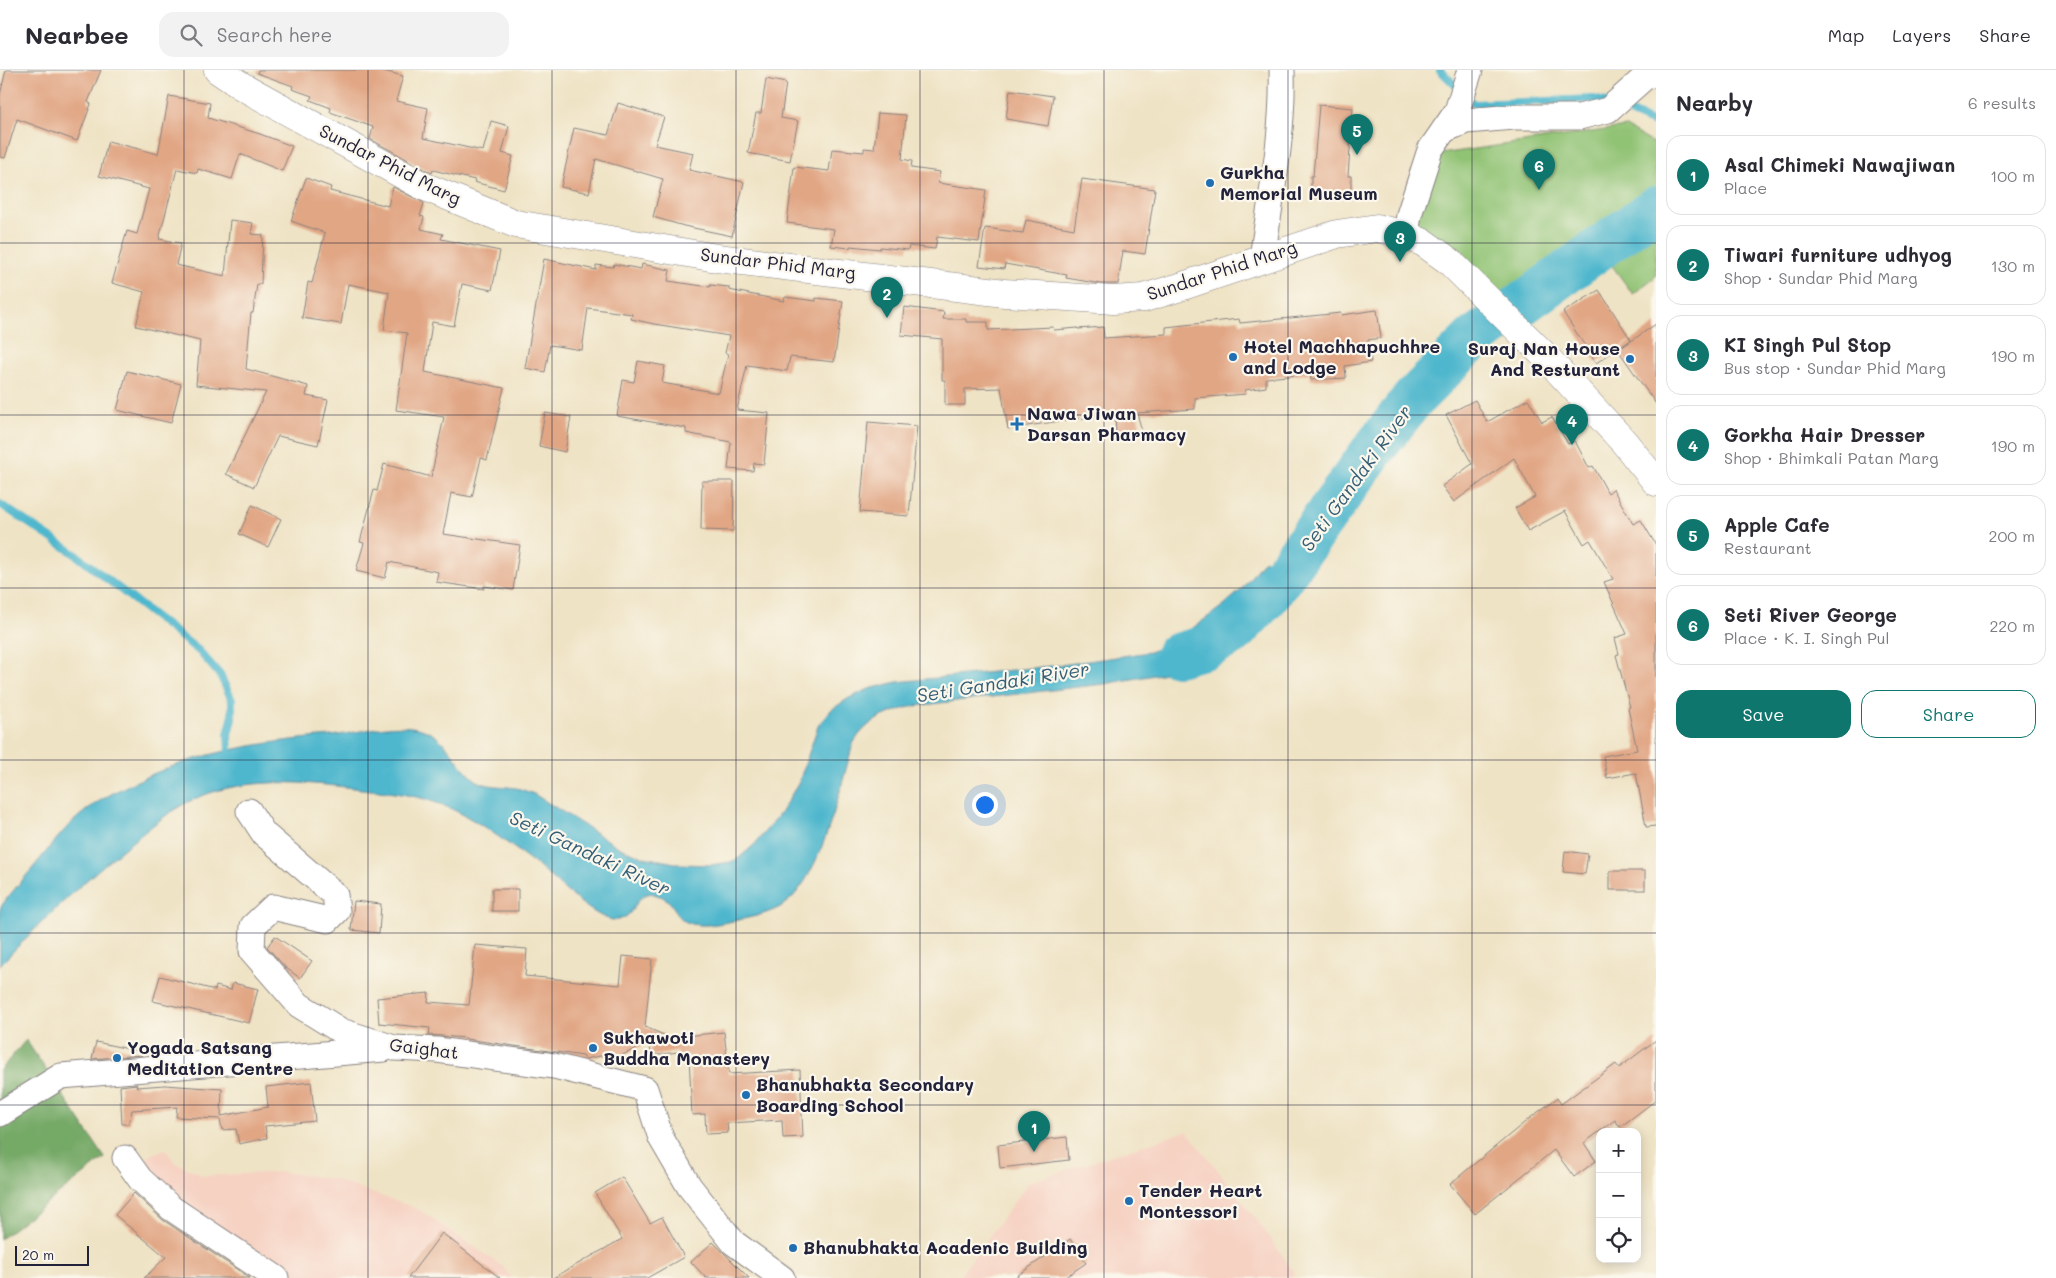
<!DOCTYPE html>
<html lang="en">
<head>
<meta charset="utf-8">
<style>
	body { margin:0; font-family:Mali,sans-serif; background:#f2f2f3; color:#2b2b33 }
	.controls { position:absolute; right:15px; bottom:15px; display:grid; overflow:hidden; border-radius:10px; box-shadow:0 2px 12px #0003 }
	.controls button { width:45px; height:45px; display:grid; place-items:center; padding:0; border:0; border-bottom:1px solid #e1e1e2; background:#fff; color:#2b2b33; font:25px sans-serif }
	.scale { position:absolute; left:15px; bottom:12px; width:74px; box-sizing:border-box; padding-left:5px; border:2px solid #22223b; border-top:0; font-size:14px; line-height:18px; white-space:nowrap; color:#22223b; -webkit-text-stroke:4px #fbf7ec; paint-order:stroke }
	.you { position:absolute; left:984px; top:734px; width:18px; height:18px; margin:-12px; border:4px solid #fff; border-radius:50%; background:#1a73e8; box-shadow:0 0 0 8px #1a73e833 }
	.badge { display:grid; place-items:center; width:32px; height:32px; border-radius:50%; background:#0f766e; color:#fff; font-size:16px; font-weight:700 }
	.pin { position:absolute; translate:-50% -41px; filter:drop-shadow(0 1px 2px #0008) }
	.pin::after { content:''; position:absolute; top:26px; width:18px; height:15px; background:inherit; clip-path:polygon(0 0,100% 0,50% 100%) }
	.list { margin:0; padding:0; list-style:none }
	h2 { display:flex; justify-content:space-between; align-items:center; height:65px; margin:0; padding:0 20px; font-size:21px }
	h2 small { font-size:16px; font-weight:400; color:#7c7c81 }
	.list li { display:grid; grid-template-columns:32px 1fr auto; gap:15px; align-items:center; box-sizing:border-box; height:80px; margin:0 10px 10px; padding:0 10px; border:1px solid #e1e1e2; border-radius:15px }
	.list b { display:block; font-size:19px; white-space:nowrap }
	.list p { margin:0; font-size:16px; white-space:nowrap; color:#7c7c81 }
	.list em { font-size:16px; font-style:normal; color:#7c7c81 }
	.actions { display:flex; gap:10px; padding:15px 20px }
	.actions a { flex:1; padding:11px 0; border:1px solid #0f766e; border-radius:15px; text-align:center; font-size:18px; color:#0f766e }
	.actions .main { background:#0f766e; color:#fff }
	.icon { flex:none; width:28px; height:28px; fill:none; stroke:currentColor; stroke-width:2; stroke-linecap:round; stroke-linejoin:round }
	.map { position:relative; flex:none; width:1656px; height:1208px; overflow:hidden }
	header { display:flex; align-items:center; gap:30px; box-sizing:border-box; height:70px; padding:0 25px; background:#fff; border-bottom:1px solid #e1e1e2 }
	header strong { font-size:24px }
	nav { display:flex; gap:28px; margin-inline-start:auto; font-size:18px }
	.search { width:350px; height:45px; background:#f2f2f3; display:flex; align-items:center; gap:12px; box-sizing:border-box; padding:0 18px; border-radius:15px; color:#7c7c81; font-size:19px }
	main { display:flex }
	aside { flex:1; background:#fff }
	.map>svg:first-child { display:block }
	.built { fill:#f6d2c3 }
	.green { fill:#91c374; stroke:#5a7258 }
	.forest { fill:#74a966; stroke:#4b6650 }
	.water { fill:#4fb7cd; stroke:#386c84 }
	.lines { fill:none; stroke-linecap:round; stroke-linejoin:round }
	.stream { stroke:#4fb7cd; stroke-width:8 }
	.river { stroke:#4fb7cd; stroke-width:44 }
	.building { fill:#e1a684 }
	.minor-casing { stroke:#888280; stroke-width:27 }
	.major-casing { stroke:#888280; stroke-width:29 }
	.minor { stroke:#fff; stroke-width:25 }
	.major { stroke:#fff; stroke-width:28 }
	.grid { fill:none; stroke:#22223b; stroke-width:1; stroke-opacity:0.55 }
	.poi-dot { fill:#1f6fb2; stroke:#fbf7ec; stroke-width:2 }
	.labels { text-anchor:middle; stroke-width:4.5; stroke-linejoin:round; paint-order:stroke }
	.street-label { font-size:18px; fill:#22223b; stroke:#fbf7ec }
	.poi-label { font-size:18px; font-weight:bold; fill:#22223b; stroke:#fbf7ec; text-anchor:start }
	.water-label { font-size:19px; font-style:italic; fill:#345e75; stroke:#fbf7ec }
</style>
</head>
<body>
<header>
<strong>Nearbee</strong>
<div class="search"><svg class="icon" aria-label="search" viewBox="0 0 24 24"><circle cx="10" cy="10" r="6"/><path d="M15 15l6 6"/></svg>Search here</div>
<nav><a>Map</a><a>Layers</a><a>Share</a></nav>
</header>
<main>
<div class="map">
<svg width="1656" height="1208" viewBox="0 0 1656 1208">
	<rect width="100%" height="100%" fill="#fbf7ec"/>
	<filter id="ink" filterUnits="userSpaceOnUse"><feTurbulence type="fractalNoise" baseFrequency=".02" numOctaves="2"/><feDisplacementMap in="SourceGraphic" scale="10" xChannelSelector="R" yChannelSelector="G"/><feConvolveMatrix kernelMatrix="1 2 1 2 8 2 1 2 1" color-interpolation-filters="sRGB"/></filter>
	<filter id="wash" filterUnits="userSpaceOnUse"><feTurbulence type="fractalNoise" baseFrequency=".0096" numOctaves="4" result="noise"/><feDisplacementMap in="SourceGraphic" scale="20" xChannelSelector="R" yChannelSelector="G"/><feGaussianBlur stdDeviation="1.12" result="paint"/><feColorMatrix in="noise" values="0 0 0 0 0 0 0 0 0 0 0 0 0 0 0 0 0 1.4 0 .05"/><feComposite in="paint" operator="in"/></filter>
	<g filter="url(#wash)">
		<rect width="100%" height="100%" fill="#efe3c5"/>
		<!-- built -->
		<g class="built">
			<path d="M 1187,1061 L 1257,1150 L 1294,1202 L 1292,1208 L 959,1207 L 1029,1112 Z"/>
			<path d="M 165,1079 L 176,1093 L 204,1106 L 282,1102 L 333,1109 L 418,1139 L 502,1196 L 512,1208 L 296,1208 L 258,1180 L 205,1151 L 142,1100 L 144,1092 L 149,1086 Z"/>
		</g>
		<!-- green -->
		<path class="green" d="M 1626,57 L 1656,75 L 1656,206 L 1633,224 L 1596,174 L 1513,237 L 1409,155 L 1434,85 Z"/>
		<!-- forest -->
		<path class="forest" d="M 26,970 L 105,1088 L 0,1169 L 0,1000 Z"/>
		<!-- water -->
		<path class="water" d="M 1264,490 L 1281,501 L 1218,582 L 1207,592 L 1177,601 L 1104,614 L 914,636 C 888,643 867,649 853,674 C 840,718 822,806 785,834 C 772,843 753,847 738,850 C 723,853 703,858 689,853 C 676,849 676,836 666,829 C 662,826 656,825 651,823 C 648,824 643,825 641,828 C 632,837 631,848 617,850 C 596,853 550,805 533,792 C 502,769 470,744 434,732 C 411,724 387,722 362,719 C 305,712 242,705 188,732 C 168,742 150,758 132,772 C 85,809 41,852 0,895 C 0,886 0,845 0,839 C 3,831 29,803 36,794 C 51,776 65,757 84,742 C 99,730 116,721 133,713 C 196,682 262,672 331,666 C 359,663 393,651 421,659 C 448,667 455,694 476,710 C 486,717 503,716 516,718 C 522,719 528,722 534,724 L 620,778 L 644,787 L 680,794 L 711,795 L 731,792 L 739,788 L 755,774 L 781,742 L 799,712 L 818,656 L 831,640 L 849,628 L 869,619 L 897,612 L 1061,595 L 1150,582 L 1182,566 L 1224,535 L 1241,520 Z"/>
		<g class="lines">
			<!-- stream -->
			<g class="stream">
				<path d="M 1440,0 L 1474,34 L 1594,29 L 1605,32"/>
				<path d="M 1618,37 L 1656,54"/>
				<path d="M 0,434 L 75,484 L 199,581 L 220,605 L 232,630 L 232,649 L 228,664 L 229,684 L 232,687"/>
			</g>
			<!-- river -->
			<path class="river" d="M 1177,585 L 1206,577 L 1231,565 L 1268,526 L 1373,380 L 1413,329 L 1473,269 L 1656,138"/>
		</g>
		<g id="blocks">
			<!-- building -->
			<g class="building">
				<path d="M 6,0 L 101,0 L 88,32 L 91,34 L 77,71 L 17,49 L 5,88 L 0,87 L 0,25 Z"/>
				<path d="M 258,0 L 380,0 L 403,6 L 396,31 L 428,38 L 423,68 L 483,81 L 491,51 L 509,56 L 502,83 L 513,86 L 504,120 L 474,112 L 475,110 L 433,100 L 432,103 L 430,102 L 370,69 L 373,57 L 330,42 L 331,38 L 310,30 L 312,26 L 292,19 L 293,16 L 257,3 Z"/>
				<path d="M 766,9 L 786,13 L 781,48 L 798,51 L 790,91 L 748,83 L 756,43 L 761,43 Z"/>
				<path d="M 1010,20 L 1053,26 L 1048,56 L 1006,49 Z"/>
				<path d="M 169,26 L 210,33 L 208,48 L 260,64 L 292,76 L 282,101 L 240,84 L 232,109 L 198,99 L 197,103 L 177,99 L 159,169 L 181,173 L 176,195 L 225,206 L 230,150 L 253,153 L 251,164 L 263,165 L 261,214 L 257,214 L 253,243 L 251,243 L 246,299 L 308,316 L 306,326 L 328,330 L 318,375 L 278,366 L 254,417 L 226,404 L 266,322 L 196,315 L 200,271 L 136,256 L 144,222 L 112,213 L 127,161 L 137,164 L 149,119 L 99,106 L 108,71 L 158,84 Z"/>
				<path d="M 618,33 L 664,47 L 655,75 L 693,83 L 689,100 L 744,112 L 732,166 L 684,156 L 653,147 L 663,109 L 596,89 L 589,123 L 561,117 L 574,58 L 608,65 Z"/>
				<path d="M 1319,35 L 1353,38 L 1348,106 L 1351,106 L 1351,128 L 1311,128 L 1311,106 L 1313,106 Z"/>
				<path d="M 878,43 L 906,45 L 902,89 L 912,91 L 911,98 L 940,102 L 938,113 L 986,120 L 979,172 L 937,167 L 935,179 L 909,176 L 908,180 L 880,177 L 880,179 L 850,176 L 850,178 L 831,176 L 834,159 L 787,153 L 794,97 L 829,101 L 832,79 L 864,82 L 864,78 L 874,79 Z"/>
				<path d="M 306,108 L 331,117 L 330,121 L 388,136 L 393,117 L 424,133 L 420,146 L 424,147 L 421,159 L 443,164 L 441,169 L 500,181 L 492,220 L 462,214 L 454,256 L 432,252 L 425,302 L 504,318 L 487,390 L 481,388 L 472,427 L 451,423 L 443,464 L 520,475 L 513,520 L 484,516 L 484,519 L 436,512 L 438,502 L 389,492 L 385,508 L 356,501 L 364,473 L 360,472 L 374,420 L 377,421 L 384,394 L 431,407 L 444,347 L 396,340 L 407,263 L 384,260 L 389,222 L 348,214 L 341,254 L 302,248 L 308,212 L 312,213 L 325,163 L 291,151 Z"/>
				<path d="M 1082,109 L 1155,119 L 1145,184 L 1123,181 L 1118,214 L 1101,214 L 1066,208 L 1067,205 L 1005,194 L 1004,199 L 979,196 L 985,158 L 1023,163 L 1026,150 L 1074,159 Z"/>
				<path d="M 544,189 L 596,200 L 596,195 L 613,197 L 614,194 L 641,199 L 642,194 L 670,200 L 668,211 L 710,217 L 710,215 L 729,217 L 729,220 L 784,231 L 785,227 L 816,231 L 816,228 L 843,231 L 834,292 L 790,287 L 787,301 L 747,295 L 737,340 L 769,343 L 764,394 L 754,393 L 753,401 L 728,399 L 731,372 L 686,363 L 686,358 L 617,346 L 623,310 L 634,312 L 638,291 L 665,296 L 662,313 L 719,323 L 728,284 L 725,283 L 729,266 L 654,254 L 631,249 L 632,244 L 588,238 L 582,280 L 550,275 L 545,302 L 525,298 Z"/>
				<path d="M 1599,220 L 1631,270 L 1596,293 L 1563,242 Z"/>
				<path d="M 904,237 L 944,242 L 943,249 L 966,249 L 966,252 L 988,252 L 988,260 L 1053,257 L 1054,260 L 1078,258 L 1078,259 L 1103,257 L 1104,268 L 1166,264 L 1166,257 L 1221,251 L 1239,249 L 1240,253 L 1341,243 L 1341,245 L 1377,240 L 1381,268 L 1368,270 L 1371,292 L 1345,296 L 1346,308 L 1311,310 L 1310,304 L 1266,308 L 1266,317 L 1245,320 L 1246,324 L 1195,328 L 1195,339 L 1137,343 L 1143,365 L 1116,365 L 1115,346 L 1073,349 L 1008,359 L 1001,318 L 965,319 L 965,335 L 945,335 L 945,310 L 942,310 L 942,269 L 901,265 Z"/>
				<path d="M 1656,254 L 1656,334 L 1618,280 Z"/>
				<path d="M 127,301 L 181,314 L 171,353 L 117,340 Z"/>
				<path d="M 1528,329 L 1542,352 L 1552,347 L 1568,374 L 1575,371 L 1589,398 L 1593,396 L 1608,423 L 1613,419 L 1633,454 L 1641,450 L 1656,475 L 1656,756 L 1646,757 L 1636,703 L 1607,708 L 1603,686 L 1637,680 L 1628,638 L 1630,637 L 1616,585 L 1619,584 L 1615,568 L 1627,564 L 1604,512 L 1613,509 L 1590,470 L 1584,474 L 1565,441 L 1528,461 L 1515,438 L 1535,427 L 1514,388 L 1454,432 L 1442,416 L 1472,394 L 1446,345 L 1475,330 L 1487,352 Z"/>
				<path d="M 545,343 L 571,347 L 565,382 L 539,376 Z"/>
				<path d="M 868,352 L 917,356 L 909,446 L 860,442 Z"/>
				<path d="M 702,411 L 734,411 L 733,461 L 701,460 Z"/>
				<path d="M 252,435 L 281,449 L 268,477 L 239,464 Z"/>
				<path d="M 1565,781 L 1588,784 L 1585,804 L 1563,802 Z"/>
				<rect x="1610" y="801" width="35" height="19"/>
				<rect x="492" y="819" width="26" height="22"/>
				<path d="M 354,831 L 381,834 L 379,863 L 351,860 Z"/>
				<path d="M 275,866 L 312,891 L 300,908 L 286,898 L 267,877 Z"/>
				<path d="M 475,875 L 527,879 L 525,906 L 620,915 L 623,886 L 652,889 L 645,957 L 676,970 L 675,967 L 724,962 L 729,1004 L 800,1000 L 803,1067 L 783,1068 L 782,1050 L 727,1053 L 728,1063 L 706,1064 L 705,1044 L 692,1045 L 689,986 L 677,988 L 677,982 L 651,986 L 650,972 L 614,989 L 611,984 L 585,989 L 583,986 L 556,982 L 466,969 L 466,968 L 429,965 L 430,958 L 379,953 L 377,928 L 429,923 L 428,932 L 469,935 Z"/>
				<path d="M 160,906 L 215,920 L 216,916 L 231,920 L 233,913 L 258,919 L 249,953 L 153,931 Z"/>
				<path d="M 1656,970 L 1656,1030 L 1620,1057 L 1615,1050 L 1584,1073 L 1596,1091 L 1574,1107 L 1554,1080 L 1475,1144 L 1450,1114 L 1530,1048 L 1557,1028 L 1561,1034 L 1616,994 L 1619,998 Z"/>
				<path d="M 96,972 L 143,982 L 142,985 L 92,989 Z"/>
				<path d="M 311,1012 L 315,1051 L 265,1056 L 267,1068 L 239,1074 L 236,1059 L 222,1060 L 220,1049 L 176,1047 L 177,1037 L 132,1040 L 129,1054 L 122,1054 L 120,1016 L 137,1014 L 136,1017 L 165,1015 L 222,1019 L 221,1046 L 268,1037 L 266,1017 Z"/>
				<path d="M 1067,1067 L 1069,1090 L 1000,1098 L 998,1075 Z"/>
				<path d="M 622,1107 L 650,1153 L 662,1147 L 684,1187 L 647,1208 L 553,1208 L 622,1169 L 595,1123 Z"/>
				<path d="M 134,1123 L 163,1150 L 250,1208 L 144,1208 L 166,1187 L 115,1145 Z"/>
				<path d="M 442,1163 L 500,1208 L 408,1208 Z"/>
				<path d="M 1070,1169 L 1086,1193 L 1064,1208 L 1014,1208 Z"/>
				<path d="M 713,1172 L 749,1208 L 706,1208 L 691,1192 Z"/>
			</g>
		</g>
	</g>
	<g filter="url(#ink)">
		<use href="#blocks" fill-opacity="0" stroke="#888280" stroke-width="1"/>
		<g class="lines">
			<defs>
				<g id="minor">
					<path d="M 1444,60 L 1466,51 L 1514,47 L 1579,47 L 1608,40 L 1644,8 L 1656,2"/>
					<path d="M 1406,165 L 1409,145 L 1430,80 L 1457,41 L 1470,0"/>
					<path d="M 1262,188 C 1271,126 1284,63 1282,0"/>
					<path d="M 249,741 L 264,764 L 335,825 L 337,841 L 328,850 L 273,837 L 253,856 L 252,881 L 299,935 L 341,961 L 394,978 L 437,980 L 554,996 L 645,1019 L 661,1068 L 689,1116 L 734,1173 L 782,1208"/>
					<path d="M 0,1044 L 61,1006 L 384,979"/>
					<path d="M 125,1088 L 140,1109 L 171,1138 L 276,1208"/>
				</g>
				<path id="major" d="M 218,0 L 240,15 L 423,116 L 516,154 L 717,188 L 1005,223 L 1113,230 L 1144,228 L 1177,218 L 1337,164 L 1377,158 L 1406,165 L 1424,173 L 1449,191 L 1543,284 L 1624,372 L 1656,412"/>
			</defs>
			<!-- minor casing -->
			<use href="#minor" class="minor-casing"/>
			<!-- major casing -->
			<use href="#major" class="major-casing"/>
			<!-- minor -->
			<use href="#minor" class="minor"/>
			<!-- major -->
			<use href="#major" class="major"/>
		</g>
	</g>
	<!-- grid -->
	<path class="grid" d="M 184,0 L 184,1208M 368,0 L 368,1208M 552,0 L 552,1208M 736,0 L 736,1208M 920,0 L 920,1208M 1104,0 L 1104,1208M 1288,0 L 1288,1208M 1472,0 L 1472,1208M 0,173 L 1656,173M 0,345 L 1656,345M 0,518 L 1656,518M 0,690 L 1656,690M 0,863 L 1656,863M 0,1035 L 1656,1035"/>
	<!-- markers -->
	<g class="poi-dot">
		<circle cx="1210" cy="113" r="5"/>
		<circle cx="1233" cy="287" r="5"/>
		<circle cx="1630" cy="289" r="5"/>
		<path d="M1014.5 346.5h5v5h5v5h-5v5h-5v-5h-5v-5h5z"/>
		<circle cx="593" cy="978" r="5"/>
		<circle cx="117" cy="988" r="5"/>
		<circle cx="746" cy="1025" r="5"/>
		<circle cx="1129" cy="1131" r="5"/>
		<circle cx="793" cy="1178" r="5"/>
	</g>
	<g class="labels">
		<!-- street labels -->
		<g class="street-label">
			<text transform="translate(390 95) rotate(27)" y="6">Sundar Phid Marg</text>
			<text transform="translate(778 194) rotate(7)" y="6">Sundar Phid Marg</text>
			<text transform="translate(1222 201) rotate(-18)" y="6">Sundar Phid Marg</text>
			<text transform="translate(424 979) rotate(7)" y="6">Gaighat</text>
		</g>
		<!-- poi labels -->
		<g class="poi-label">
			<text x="1220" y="109">Gurkha<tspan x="1220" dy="21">Memorial Museum</tspan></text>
			<text x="1243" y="283">Hotel Machhapuchhre<tspan x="1243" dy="21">and Lodge</tspan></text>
			<text x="1620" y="285" text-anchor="end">Suraj Nan House<tspan x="1620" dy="21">And Resturant</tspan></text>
			<text x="1027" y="350">Nawa Jiwan<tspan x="1027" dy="21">Darsan Pharmacy</tspan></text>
			<text x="603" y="974">Sukhawoti<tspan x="603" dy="21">Buddha Monastery</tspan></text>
			<text x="127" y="984">Yogada Satsang<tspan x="127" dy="21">Meditation Centre</tspan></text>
			<text x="756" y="1021">Bhanubhakta Secondary<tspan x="756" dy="21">Boarding School</tspan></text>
			<text x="1139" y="1127">Tender Heart<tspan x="1139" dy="21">Montessori</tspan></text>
			<text x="803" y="1184">Bhanubhakta Acadenic Building</text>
		</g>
		<!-- water labels -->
		<g class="water-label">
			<text transform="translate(1356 408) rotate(-54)" y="7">Seti Gandaki River</text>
			<text transform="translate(1003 612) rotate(-9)" y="7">Seti Gandaki River</text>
			<text transform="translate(590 783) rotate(25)" y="7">Seti Gandaki River</text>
		</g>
	</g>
</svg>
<div class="controls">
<button>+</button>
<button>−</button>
<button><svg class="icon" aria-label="locate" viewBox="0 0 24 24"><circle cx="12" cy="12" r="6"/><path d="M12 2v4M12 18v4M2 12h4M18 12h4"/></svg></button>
</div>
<div class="scale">20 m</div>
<div class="you"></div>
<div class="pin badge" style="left:1034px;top:1082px">1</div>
<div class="pin badge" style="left:887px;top:248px">2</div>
<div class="pin badge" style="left:1400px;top:192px">3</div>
<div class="pin badge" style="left:1572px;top:375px">4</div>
<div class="pin badge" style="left:1357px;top:85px">5</div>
<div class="pin badge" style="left:1539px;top:120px">6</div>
</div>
<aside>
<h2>Nearby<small>6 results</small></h2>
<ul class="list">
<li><span class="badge">1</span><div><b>Asal Chimeki Nawajiwan</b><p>Place</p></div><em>100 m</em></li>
<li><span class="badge">2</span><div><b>Tiwari furniture udhyog</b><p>Shop · Sundar Phid Marg</p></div><em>130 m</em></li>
<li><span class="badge">3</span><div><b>KI Singh Pul Stop</b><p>Bus stop · Sundar Phid Marg</p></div><em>190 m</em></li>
<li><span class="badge">4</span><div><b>Gorkha Hair Dresser</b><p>Shop · Bhimkali Patan Marg</p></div><em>190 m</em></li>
<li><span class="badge">5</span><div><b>Apple Cafe</b><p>Restaurant</p></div><em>200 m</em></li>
<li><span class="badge">6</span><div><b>Seti River George</b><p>Place · K. I. Singh Pul</p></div><em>220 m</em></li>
</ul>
<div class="actions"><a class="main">Save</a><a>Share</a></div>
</aside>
</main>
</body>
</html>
